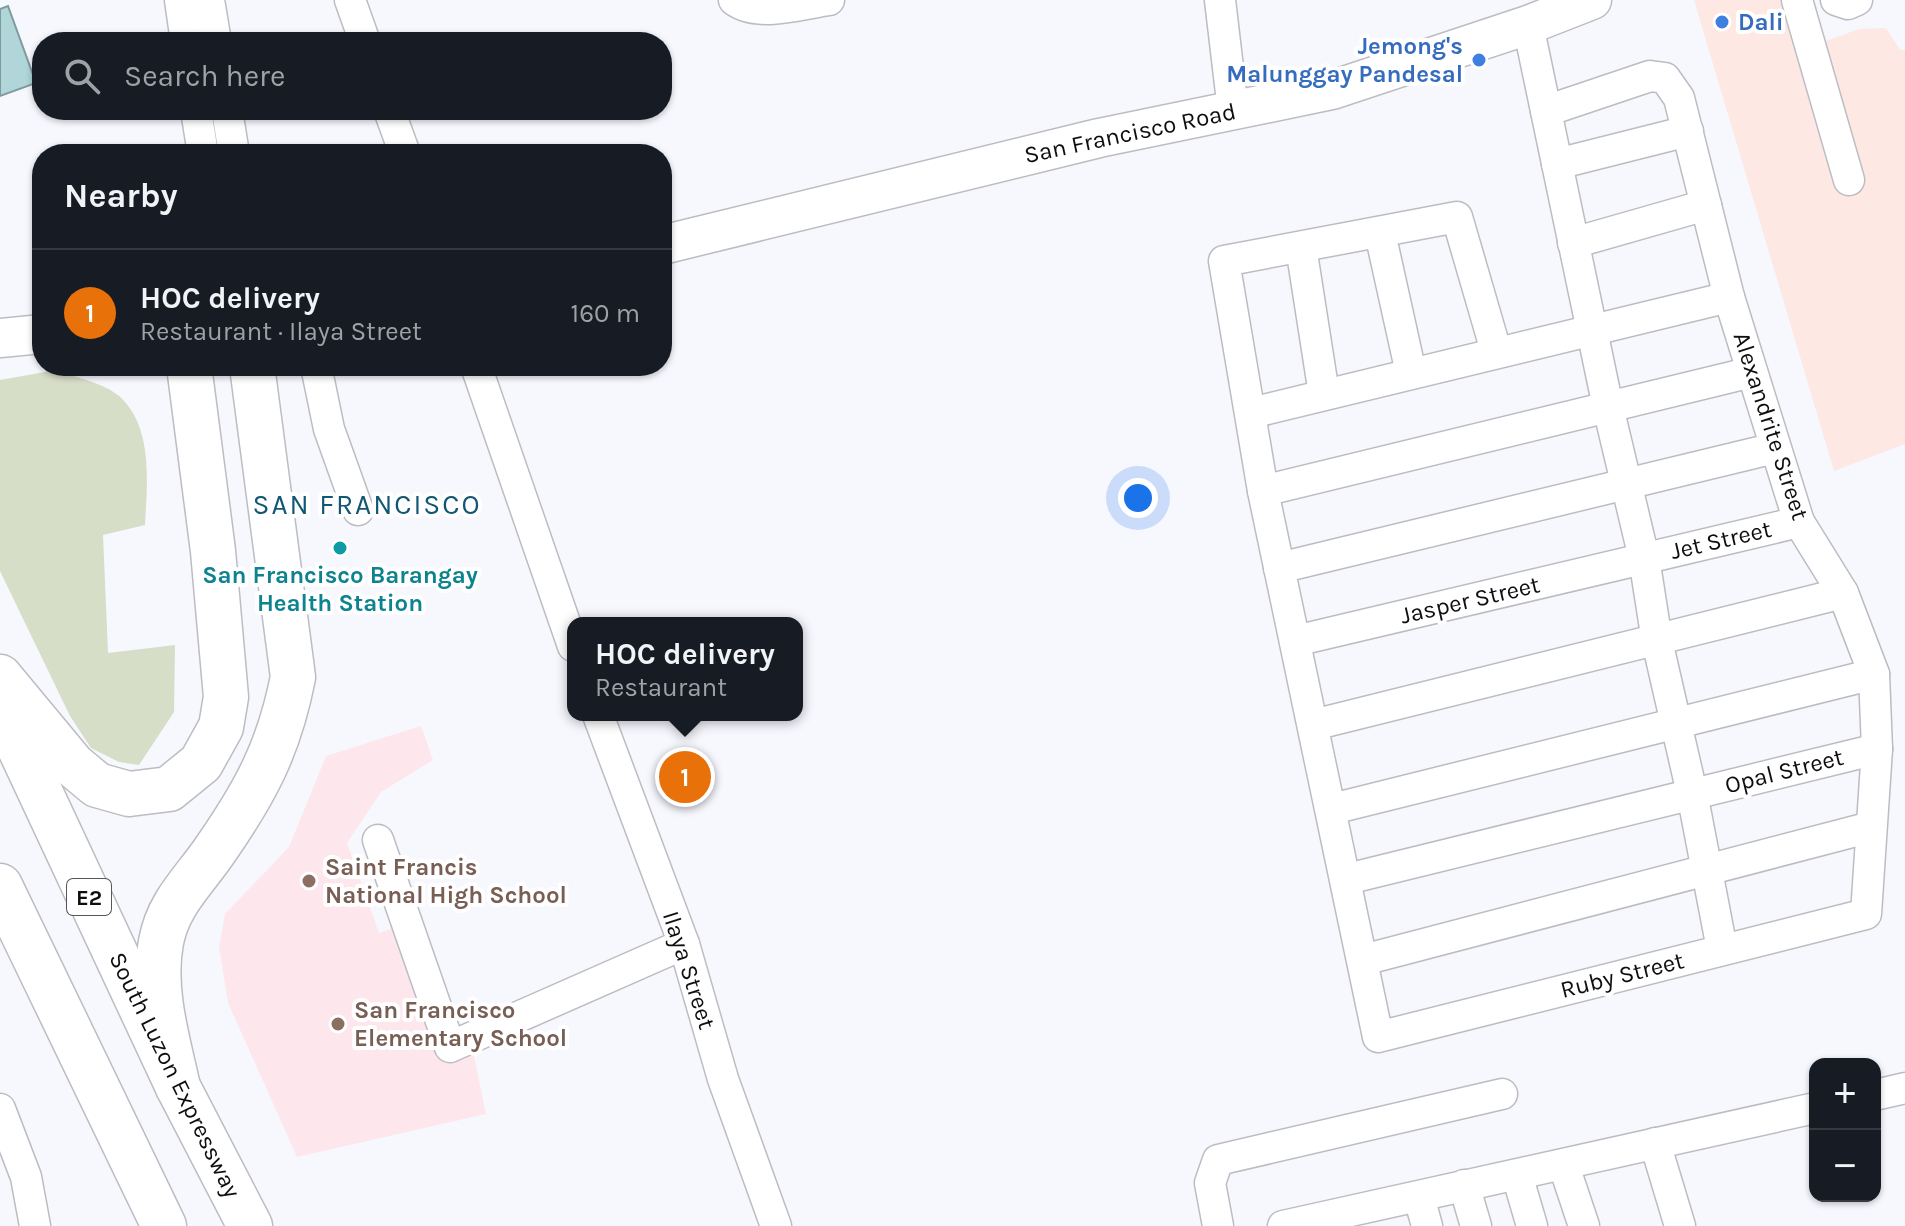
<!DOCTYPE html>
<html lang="en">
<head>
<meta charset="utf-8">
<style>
	body { margin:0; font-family:Karla,sans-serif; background:#242831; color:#f1f3f6 }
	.controls { position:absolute; right:24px; bottom:24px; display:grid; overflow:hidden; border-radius:16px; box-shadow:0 2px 6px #0004 }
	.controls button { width:72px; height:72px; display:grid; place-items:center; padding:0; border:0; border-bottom:2px solid #363941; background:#171b24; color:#f1f3f6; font:40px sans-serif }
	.you { position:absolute; left:1138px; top:498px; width:28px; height:28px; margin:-20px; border:6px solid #fff; border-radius:50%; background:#1a73e8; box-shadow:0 0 0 12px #1a73e833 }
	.badge { display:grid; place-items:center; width:52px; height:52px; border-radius:50%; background:#b45309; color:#fff; font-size:26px; font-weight:700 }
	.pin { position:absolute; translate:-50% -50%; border:4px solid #fff; box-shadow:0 2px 8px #0006 }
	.popup { position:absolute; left:567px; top:617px; width:236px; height:104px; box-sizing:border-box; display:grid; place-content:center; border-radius:16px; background:#171b24; filter:drop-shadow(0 2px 6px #0005); font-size:26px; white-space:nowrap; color:#9ea1a6 }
	.popup b { font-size:30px; color:#f1f3f6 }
	.popup::after { content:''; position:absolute; left:50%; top:100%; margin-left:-16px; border:16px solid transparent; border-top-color:#171b24 }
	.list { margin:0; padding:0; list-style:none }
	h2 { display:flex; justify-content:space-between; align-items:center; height:104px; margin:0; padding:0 32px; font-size:34px }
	h2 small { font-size:26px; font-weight:400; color:#9ea1a6 }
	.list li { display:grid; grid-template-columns:52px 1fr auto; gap:24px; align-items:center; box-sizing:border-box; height:128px; padding:0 32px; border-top:2px solid #363941 }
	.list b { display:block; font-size:30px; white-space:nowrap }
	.list p { margin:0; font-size:26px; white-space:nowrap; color:#9ea1a6 }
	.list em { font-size:26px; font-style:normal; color:#9ea1a6 }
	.icon { flex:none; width:44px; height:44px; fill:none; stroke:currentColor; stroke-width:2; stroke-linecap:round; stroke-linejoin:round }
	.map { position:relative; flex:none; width:1905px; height:1226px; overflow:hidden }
	.search { position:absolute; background:#171b24; box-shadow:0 2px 6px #0004; left:32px; top:32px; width:640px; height:88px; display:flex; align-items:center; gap:20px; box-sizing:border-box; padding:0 28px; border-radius:32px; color:#9ea1a6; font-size:30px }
	.panel { position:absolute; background:#171b24; box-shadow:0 2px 6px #0004; left:32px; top:144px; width:640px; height:232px; border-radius:32px }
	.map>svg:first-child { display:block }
	.industrial { fill:#fde8e4 }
	.education { fill:#fde7ec }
	.green { fill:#d7dec8 }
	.water { fill:#b0d6d9; stroke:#7f9a9d; stroke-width:2 }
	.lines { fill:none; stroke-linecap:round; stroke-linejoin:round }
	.minor-casing { stroke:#bcbcc3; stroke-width:33 }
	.major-casing { stroke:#bcbcc3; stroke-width:41 }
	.highway-casing { stroke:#bcbcc3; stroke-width:47 }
	.minor { stroke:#fff; stroke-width:30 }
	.major { stroke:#fff; stroke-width:38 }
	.highway { stroke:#fff; stroke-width:44 }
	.shop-dot { fill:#3f7fe0; stroke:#fff; stroke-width:3 }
	.culture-dot { fill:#0f9aa8; stroke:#fff; stroke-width:3 }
	.education-dot { fill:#8d6e63; stroke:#fff; stroke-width:3 }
	.labels { text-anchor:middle; stroke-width:8; stroke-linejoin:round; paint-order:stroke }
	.shield { fill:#fff; stroke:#565658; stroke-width:2 }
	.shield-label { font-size:22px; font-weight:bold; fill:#0e0e10 }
	.shop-label { font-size:24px; font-weight:bold; fill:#366cbe; stroke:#fff; text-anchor:start }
	.street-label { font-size:24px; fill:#0e0e10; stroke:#fff }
	.culture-label { font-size:24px; font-weight:bold; fill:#0d838f; stroke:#fff }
	.education-label { font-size:24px; font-weight:bold; fill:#785e54; stroke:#fff; text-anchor:start }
	.quarter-label { font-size:28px; letter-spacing:2px; fill:#115673; stroke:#fff }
</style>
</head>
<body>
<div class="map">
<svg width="1905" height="1226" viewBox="0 0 1905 1226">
	<rect width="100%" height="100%" fill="#f7f7fe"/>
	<!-- industrial -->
	<path class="industrial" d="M 1694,0 L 1791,0 L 1804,49 L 1859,29 L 1886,28 L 1900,50 L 1905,50 L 1905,444 L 1834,471 Z"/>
	<!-- education -->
	<path class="education" d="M 421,726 L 433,760 L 381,792 L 347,843 L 379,933 L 403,925 L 448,1052 L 472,1046 L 486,1114 L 297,1157 L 228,1003 L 219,947 L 225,914 L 289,847 L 326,756 Z"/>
	<!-- green -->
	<path class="green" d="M 56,370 C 74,377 104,383 119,396 C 154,427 147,484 145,525 L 103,535 L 108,653 L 175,645 L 174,712 L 139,765 L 119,762 L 91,748 L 70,716 L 0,571 L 0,380 Z"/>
	<!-- water -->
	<path class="water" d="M 8,6 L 36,83 L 0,96 L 0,9 Z"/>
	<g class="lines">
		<defs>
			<g id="minor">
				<path d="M 180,0 L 186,42"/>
				<path d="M 209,0 L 216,42"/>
				<path d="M 350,0 L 365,42"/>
				<path d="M 734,0 C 757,18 802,4 829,0"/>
				<path d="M 1220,0 L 1233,110"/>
				<path d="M 1797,0 L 1849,180"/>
				<path d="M 1836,0 L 1848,4 L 1857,0"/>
				<path d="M 1528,25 L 1608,407 L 1644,558 L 1657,641 L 1692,793 L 1722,949"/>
				<path d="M 196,110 L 203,154"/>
				<path d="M 227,110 L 234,154"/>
				<path d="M 389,110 L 405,154"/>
				<path d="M 1557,164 L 1688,131"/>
				<path d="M 1380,233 L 1411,373"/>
				<path d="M 1573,243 L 1706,205"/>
				<path d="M 1301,247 L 1324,394"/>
				<path d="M 1496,351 L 1457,217 L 1224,261 L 1263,491 L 1378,1037 L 1866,914 L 1877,749 L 1874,674 L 1843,593 L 1799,522 L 1729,297 L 1679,98 L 1665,78 L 1650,76 L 1546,111"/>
				<path d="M 316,366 L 329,429 L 358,510"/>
				<path d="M 476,366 L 573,646"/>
				<path d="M 1251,413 L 1729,297"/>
				<path d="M 1263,491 L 1752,372"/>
				<path d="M 1279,568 L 1775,448"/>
				<path d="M 1295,641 L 1799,522"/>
				<path d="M 598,715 L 684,944 L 723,1079 L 776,1226"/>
				<path d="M 1313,725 L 1843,593"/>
				<path d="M 1332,809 L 1874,674"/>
				<path d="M 378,840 L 450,1047 L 684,944"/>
				<path d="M 1347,879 L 1877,749"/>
				<path d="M 1363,960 L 1871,827"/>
				<path d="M 1875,1095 L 1905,1088"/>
				<path d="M 0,1109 L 26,1177 L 35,1226"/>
				<path d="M 1655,1143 L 1680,1226"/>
				<path d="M 1564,1166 L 1584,1226"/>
				<path d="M 1517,1175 L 1532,1226"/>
				<path d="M 1464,1185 L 1476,1226"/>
				<path d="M 1419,1197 L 1427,1226"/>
				<path d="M 1218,1226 L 1210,1183 L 1218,1160 L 1502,1094"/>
				<path d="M 1283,1226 L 1815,1108"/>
			</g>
			<g id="major">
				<path d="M 662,245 L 1099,138 L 1332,90 L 1528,25 L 1592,0"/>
				<path d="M 0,338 L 42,334"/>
			</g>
			<g id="highway">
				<path d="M 0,677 L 73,765 L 97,785 L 129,794 L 169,789 L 201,763 L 221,727 L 226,697 L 213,551 L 189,366"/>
				<path d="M 0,706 L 178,1087 L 250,1226"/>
				<path d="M 0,886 L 164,1226"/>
				<path d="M 178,1087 C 168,1041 152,990 161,942 C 168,904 192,883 213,853 C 255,793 279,749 293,677 L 252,366"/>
			</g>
		</defs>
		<!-- minor casing -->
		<use href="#minor" class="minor-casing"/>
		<!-- major casing -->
		<use href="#major" class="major-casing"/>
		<!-- highway casing -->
		<use href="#highway" class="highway-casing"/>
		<!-- minor -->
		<use href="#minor" class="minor"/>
		<!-- major -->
		<use href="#major" class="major"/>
		<!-- highway -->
		<use href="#highway" class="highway"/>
	</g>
	<!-- markers -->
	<g class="shop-dot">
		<circle cx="1722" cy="22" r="8"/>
		<circle cx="1479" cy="60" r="8"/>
	</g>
	<circle class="culture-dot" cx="340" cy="548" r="8"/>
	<g class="education-dot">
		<circle cx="309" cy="881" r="8"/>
		<circle cx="338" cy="1024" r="8"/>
	</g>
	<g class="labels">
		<!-- shield labels -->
		<rect class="shield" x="67" y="879" width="44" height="36" rx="6"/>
		<g class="shield-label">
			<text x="89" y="905">E2</text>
		</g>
		<!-- shop labels -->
		<g class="shop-label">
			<text x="1738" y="30">Dali</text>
			<text x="1463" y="54" text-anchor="end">Jemong's<tspan x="1463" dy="28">Malunggay Pandesal</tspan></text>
		</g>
		<!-- street labels -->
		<g class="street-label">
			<text transform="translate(1130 133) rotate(-12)" y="8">San Francisco Road</text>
			<text transform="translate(1771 426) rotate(72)" y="8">Alexandrite Street</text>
			<text transform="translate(1721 540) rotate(-13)" y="8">Jet Street</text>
			<text transform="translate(1470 600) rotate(-13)" y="8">Jasper Street</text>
			<text transform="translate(1784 771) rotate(-14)" y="8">Opal Street</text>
			<text transform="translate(689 970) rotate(72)" y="8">Ilaya Street</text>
			<text transform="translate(1622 975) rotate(-14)" y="8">Ruby Street</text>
			<text transform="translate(175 1075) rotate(64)" y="8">South Luzon Expressway</text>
		</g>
		<!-- culture labels -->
		<g class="culture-label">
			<text x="340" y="583">San Francisco Barangay<tspan x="340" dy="28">Health Station</tspan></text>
		</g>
		<!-- education labels -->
		<g class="education-label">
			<text x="325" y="875">Saint Francis<tspan x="325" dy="28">National High School</tspan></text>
			<text x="354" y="1018">San Francisco<tspan x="354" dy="28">Elementary School</tspan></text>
		</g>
		<!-- quarter labels -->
		<g class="quarter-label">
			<text x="367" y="514">SAN FRANCISCO</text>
		</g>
	</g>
</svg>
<div class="controls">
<button>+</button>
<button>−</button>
</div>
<div class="you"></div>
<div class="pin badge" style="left:685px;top:777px;background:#e8710a">1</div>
<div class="popup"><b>HOC delivery</b>Restaurant</div>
<div class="search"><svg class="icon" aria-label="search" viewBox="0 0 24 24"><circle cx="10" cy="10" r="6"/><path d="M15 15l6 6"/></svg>Search here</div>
<section class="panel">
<h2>Nearby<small></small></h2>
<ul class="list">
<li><span class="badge" style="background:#e8710a">1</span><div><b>HOC delivery</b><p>Restaurant · Ilaya Street</p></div><em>160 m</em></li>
</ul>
</section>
</div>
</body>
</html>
